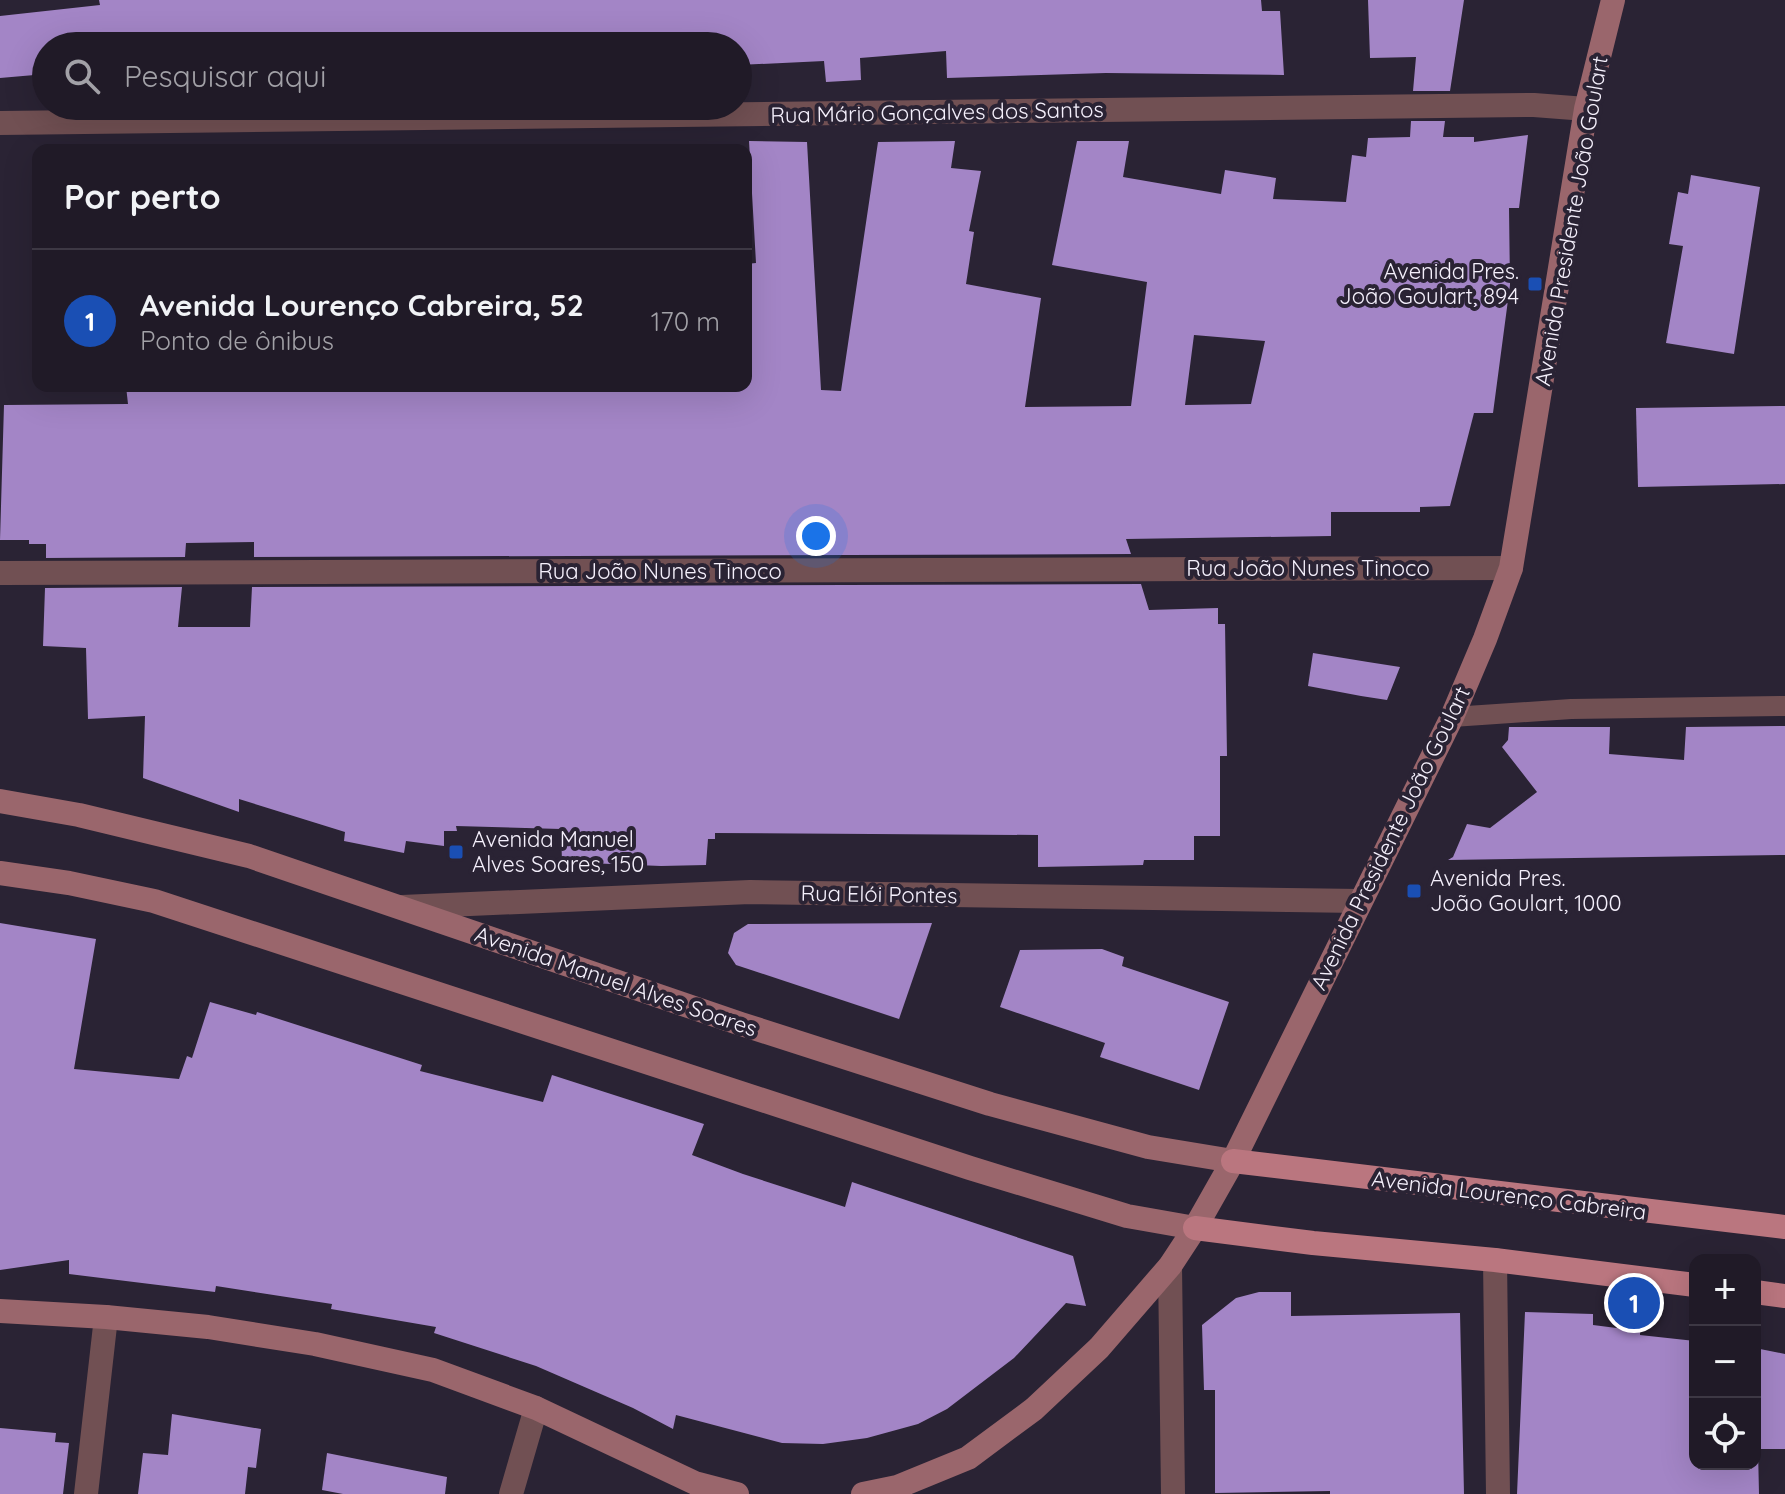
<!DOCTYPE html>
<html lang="pt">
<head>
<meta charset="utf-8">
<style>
	body { margin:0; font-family:Quicksand,sans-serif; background:#28232f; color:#f1f3f6 }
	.controls { position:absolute; right:24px; bottom:24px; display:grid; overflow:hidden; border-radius:16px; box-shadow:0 8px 32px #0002 }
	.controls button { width:72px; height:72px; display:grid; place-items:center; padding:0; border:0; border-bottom:2px solid #3d3844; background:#201a27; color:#f1f3f6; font:40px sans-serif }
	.you { position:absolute; left:816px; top:536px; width:28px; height:28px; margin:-20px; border:6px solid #fff; border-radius:50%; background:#1a73e8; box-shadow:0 0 0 12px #1a73e833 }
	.badge { display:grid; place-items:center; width:52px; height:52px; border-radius:50%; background:#db2777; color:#fff; font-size:26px; font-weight:700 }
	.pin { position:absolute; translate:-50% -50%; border:4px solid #fff; box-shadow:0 2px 8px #0006 }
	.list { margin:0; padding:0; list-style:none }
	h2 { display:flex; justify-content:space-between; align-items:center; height:104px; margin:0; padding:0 32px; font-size:34px }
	h2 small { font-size:26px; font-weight:400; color:#a2a1a7 }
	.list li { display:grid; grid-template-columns:52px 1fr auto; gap:24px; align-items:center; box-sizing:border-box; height:144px; padding:0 32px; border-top:2px solid #3d3844 }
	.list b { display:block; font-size:30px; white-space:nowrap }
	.list p { margin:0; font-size:26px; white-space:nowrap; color:#a2a1a7 }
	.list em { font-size:26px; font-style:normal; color:#a2a1a7 }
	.icon { flex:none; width:44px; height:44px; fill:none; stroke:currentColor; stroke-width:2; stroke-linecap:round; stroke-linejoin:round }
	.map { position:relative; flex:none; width:1785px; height:1494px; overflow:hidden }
	.search { position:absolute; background:#201a27; box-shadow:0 8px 32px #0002; left:32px; top:32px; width:720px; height:88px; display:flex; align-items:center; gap:20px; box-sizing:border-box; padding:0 28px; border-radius:44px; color:#a2a1a7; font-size:30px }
	.panel { position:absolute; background:#201a27; box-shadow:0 8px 32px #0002; left:32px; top:144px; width:720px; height:248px; border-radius:16px }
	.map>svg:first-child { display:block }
	.building { fill:#a385c6; fill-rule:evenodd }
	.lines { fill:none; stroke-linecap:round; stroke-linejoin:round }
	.lane { stroke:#715053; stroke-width:20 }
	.street { stroke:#715053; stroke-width:24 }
	.secondary { stroke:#9a666c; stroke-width:24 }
	.primary { stroke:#ba767f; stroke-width:24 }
	.transit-dot { fill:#1a4fb4; stroke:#2a2334; stroke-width:3 }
	.labels { text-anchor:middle; stroke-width:8; stroke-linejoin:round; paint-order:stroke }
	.street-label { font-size:22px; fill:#f5f0fc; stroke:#2a2334 }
	.poi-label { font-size:22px; fill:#f5f0fc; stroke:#2a2334; text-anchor:start }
</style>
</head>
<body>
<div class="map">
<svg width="1785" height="1494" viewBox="0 0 1785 1494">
	<rect width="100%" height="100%" fill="#2a2334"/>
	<!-- building -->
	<g class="building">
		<path d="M 99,0 L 1261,0 L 1262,11 L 1280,11 L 1284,75 L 1106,73 L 947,78 L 946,51 L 860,58 L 861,80 L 826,82 L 824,61 L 738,65 L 738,46 L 46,46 L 46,74 L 0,78 L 0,16 L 100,5 Z"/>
		<path d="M 1368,0 L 1464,0 L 1450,91 L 1413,91 L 1416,57 L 1370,58 Z"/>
		<path d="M 1411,121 L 1445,121 L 1443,137 L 1474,137 L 1474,142 L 1528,135 L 1519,208 L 1509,208 L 1510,285 L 1493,413 L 1474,413 L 1450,506 L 1420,507 L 1420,512 L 1331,512 L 1331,536 L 1126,539 L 1131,554 L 254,557 L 254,542 L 186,543 L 185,557 L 46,558 L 46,544 L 29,544 L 29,540 L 0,540 L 4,405 L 128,404 L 126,386 L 508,386 L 508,390 L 590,386 L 746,386 L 746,264 L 756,263 L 749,141 L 807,142 L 821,390 L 841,391 L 878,142 L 955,141 L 951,168 L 981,171 L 969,231 L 974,232 L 966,284 L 1041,298 L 1025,407 L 1131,406 L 1147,282 L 1052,265 L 1077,141 L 1129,141 L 1123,177 L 1221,194 L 1225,170 L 1276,178 L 1273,199 L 1346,202 L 1352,155 L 1366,157 L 1368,138 L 1410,137 ZM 1194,335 L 1265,341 L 1251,404 L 1185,405 Z"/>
		<path d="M 1691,175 L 1760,187 L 1734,354 L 1666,343 L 1683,246 L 1669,244 L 1678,192 L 1688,194 Z"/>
		<path d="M 1785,406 L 1785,484 L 1638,487 L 1636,408 Z"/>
		<path d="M 1141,584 L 1149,610 L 1218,608 L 1218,624 L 1225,624 L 1227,756 L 1220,756 L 1220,836 L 1194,836 L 1194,860 L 1144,860 L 1143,865 L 1038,867 L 1038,835 L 715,833 L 715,839 L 708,839 L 706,865 L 661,866 L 562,862 L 561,829 L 456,826 L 457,831 L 444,831 L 444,846 L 406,841 L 404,853 L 344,841 L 345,832 L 239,799 L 239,812 L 143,778 L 145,716 L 88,719 L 86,648 L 43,646 L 45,588 L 182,587 L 178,627 L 250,627 L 252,587 Z"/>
		<path d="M 1313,653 L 1368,662 L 1400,667 L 1387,700 L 1361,696 L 1308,686 Z"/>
		<path d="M 1785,726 L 1785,855 L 1448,860 L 1453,857 L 1467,824 L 1490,828 L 1537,792 L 1502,747 L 1508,740 L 1509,727 L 1610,727 L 1609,754 L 1684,760 L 1686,727 Z"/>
		<path d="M 0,923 L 96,939 L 74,1069 L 179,1079 L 187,1056 L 192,1058 L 210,1002 L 256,1015 L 257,1012 L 422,1065 L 420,1071 L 543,1102 L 552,1075 L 704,1124 L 692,1155 L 743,1174 L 845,1207 L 852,1182 L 1073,1256 L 1086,1306 L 1066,1303 L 1014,1358 L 947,1409 L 918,1424 L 867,1438 L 823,1444 L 782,1443 L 676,1415 L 673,1429 L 633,1408 L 536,1366 L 434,1333 L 436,1327 L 331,1309 L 332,1304 L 216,1286 L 215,1292 L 69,1274 L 69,1260 L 0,1270 Z"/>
		<path d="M 932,923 L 899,1019 L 736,965 L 728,953 L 734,933 L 748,924 Z"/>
		<path d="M 1102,949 L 1124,957 L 1122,966 L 1229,1002 L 1199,1090 L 1100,1057 L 1105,1043 L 1000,1007 L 1020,950 Z"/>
		<path d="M 1259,1292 L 1291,1292 L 1291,1316 L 1460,1313 L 1464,1494 L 1330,1494 L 1330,1491 L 1215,1493 L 1215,1390 L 1204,1390 L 1202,1325 L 1236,1298 Z"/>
		<path d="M 1525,1312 L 1593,1314 L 1593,1325 L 1640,1331 L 1640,1335 L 1695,1341 L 1695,1464 L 1755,1464 L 1755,1348 L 1785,1354 L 1785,1449 L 1758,1449 L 1759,1494 L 1517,1494 Z"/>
		<path d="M 172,1414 L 261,1429 L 256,1468 L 248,1467 L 245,1494 L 138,1494 L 143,1453 L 168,1455 Z"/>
		<path d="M 0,1428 L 56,1433 L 55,1442 L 69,1443 L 63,1494 L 0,1494 Z"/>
		<path d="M 327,1453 L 447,1477 L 445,1494 L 343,1494 L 322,1490 Z"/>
	</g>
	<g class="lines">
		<!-- lane -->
		<path class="lane" d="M 1452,717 L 1571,709 L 1785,706"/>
		<!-- street -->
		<g class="street">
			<path d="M 0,123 L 1534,105 L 1586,109"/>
			<path d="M 0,573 L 1511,568"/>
			<path d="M 402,907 L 750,892 L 1360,901"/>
			<path d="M 1495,1260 L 1498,1494"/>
			<path d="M 1170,1266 L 1173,1494"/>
			<path d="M 86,1494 L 106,1317"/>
			<path d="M 511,1494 L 536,1408"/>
		</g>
		<!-- secondary -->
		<g class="secondary">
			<path d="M 0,801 L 79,815 L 249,856 L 741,1024 L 990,1104 L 1148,1147 L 1233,1161"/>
			<path d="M 0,873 L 69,883 L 154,901 L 970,1168 L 1127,1216 L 1195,1228"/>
			<path d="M 0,1311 L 106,1317 L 208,1327 L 315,1344 L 433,1370 L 536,1408 L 695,1483 L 737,1494"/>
			<path d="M 863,1494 L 897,1487 L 968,1458 L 1034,1409 L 1099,1348 L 1170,1266 L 1195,1228 L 1233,1161 L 1452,717 L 1485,639 L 1511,568 L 1586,109 L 1613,0"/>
		</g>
		<!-- primary -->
		<g class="primary">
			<path d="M 1233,1161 L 1785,1227"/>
			<path d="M 1195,1228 L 1313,1243 L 1495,1260 L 1695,1285"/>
			<path d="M 1755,1292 L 1785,1296"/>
		</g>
	</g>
	<!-- markers -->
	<g class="transit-dot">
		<rect x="1527" y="276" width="16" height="16" rx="4"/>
		<rect x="448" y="844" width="16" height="16" rx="4"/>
		<rect x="1406" y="883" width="16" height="16" rx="4"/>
	</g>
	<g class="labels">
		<!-- street labels -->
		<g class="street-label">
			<text transform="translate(937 112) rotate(-1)" y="8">Rua Mário Gonçalves dos Santos</text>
			<text transform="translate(1571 221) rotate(-80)" y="8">Avenida Presidente João Goulart</text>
			<text x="1308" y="576">Rua João Nunes Tinoco</text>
			<text x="660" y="579">Rua João Nunes Tinoco</text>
			<text transform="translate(1390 838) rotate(-64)" y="8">Avenida Presidente João Goulart</text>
			<text transform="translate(879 894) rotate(1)" y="8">Rua Elói Pontes</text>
			<text transform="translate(616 981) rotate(19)" y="8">Avenida Manuel Alves Soares</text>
			<text transform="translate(1509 1195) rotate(7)" y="8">Avenida Lourenço Cabreira</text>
		</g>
		<!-- poi labels -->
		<g class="poi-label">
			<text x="1519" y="279" text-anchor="end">Avenida Pres.<tspan x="1519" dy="25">João Goulart, 894</tspan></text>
			<text x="472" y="847">Avenida Manuel<tspan x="472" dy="25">Alves Soares, 150</tspan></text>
			<text x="1430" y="886">Avenida Pres.<tspan x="1430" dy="25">João Goulart, 1000</tspan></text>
		</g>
	</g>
</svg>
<div class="controls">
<button>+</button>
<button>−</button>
<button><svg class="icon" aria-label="locate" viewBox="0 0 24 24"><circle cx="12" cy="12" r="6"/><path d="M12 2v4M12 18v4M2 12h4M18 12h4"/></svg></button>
</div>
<div class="you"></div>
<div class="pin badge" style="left:1634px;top:1303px;background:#1a4fb4">1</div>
<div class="search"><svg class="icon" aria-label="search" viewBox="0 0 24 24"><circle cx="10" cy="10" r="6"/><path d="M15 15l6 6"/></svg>Pesquisar aqui</div>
<section class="panel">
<h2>Por perto<small></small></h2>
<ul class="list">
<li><span class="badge" style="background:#1a4fb4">1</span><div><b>Avenida Lourenço Cabreira, 52</b><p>Ponto de ônibus</p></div><em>170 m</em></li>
</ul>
</section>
</div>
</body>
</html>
